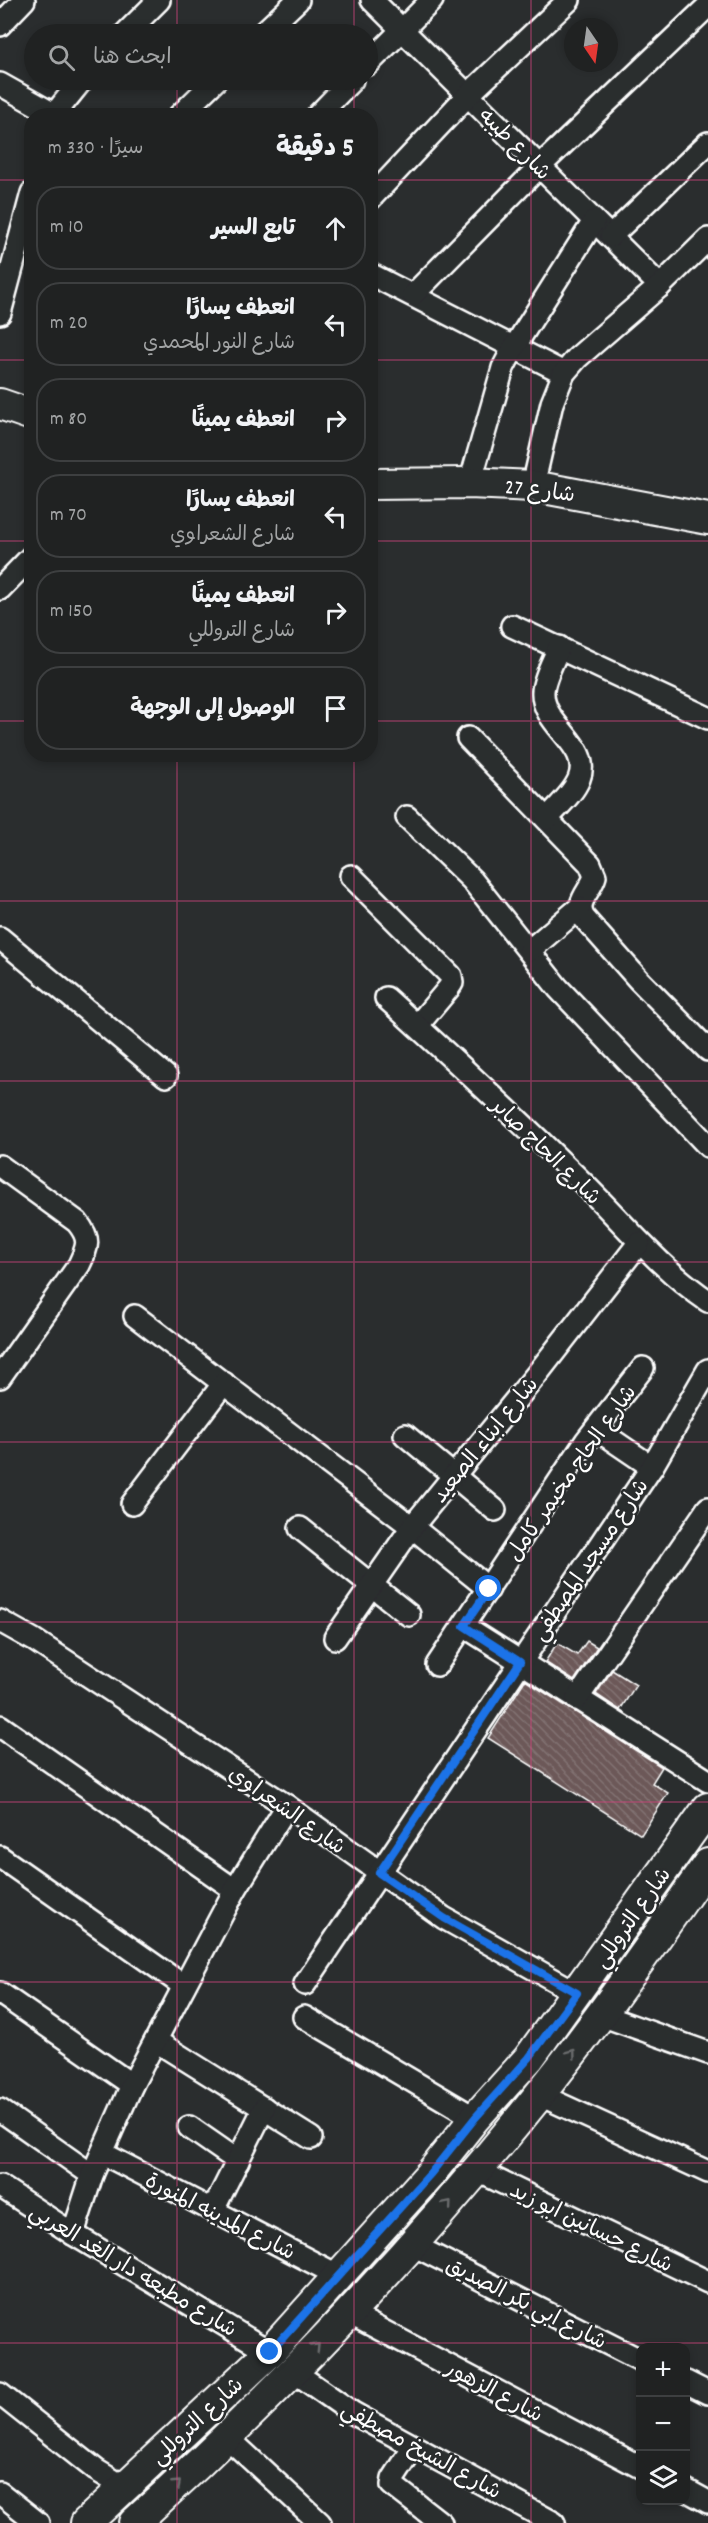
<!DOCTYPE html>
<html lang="ar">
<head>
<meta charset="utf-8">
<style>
	body { margin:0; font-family:Dekko,"Playpen Sans Arabic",sans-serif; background:#2d2f2f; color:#f1f3f6; direction:rtl }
	.controls { position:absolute; right:18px; bottom:18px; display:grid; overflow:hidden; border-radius:12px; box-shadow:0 3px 9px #0003 }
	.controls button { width:54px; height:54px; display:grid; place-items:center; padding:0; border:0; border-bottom:2px solid #3d3f40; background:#202222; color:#f1f3f6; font:30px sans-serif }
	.compass { position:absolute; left:564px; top:18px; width:54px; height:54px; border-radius:50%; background:#202222; box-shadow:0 3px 9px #0003; rotate:167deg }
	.stop { position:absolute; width:18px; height:18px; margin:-14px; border:4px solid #1a73e8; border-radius:50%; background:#fff }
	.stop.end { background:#1a73e8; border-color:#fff; box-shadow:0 2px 6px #0008 }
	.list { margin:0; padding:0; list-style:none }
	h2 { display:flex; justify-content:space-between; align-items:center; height:78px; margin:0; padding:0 24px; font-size:26px }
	h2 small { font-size:20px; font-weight:400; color:#a2a4a5 }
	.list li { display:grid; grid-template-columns:39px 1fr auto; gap:18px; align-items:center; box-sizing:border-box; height:84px; margin:0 12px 12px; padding:0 12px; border:2px solid #3d3f40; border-radius:24px }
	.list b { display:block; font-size:22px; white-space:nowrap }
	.list p { margin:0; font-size:20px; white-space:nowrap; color:#a2a4a5 }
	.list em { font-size:20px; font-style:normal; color:#a2a4a5 }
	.icon { flex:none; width:33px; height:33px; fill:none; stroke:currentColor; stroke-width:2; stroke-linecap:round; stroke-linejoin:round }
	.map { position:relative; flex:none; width:708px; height:2523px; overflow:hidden; direction:ltr }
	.search { position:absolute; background:#202222; box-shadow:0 3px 9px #0003; left:24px; top:24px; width:354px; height:66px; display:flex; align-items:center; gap:15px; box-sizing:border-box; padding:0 21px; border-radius:33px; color:#a2a4a5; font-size:22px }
	.panel { position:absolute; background:#202222; box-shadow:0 3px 9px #0003; left:24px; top:108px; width:354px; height:654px; border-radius:24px; direction:rtl }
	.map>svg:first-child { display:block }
	.building { fill:url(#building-back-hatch); stroke:#fff; stroke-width:1.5 }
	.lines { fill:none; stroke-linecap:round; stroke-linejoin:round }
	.street-casing { stroke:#fff; stroke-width:26 }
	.secondary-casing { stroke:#fff; stroke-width:34 }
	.street { stroke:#2a2d2e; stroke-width:21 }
	.secondary { stroke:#2a2d2e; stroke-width:30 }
	.oneway { stroke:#6a6c6d }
	.route { stroke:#1a73e8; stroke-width:8 }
	.grid { fill:none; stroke:#ce467c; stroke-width:1.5; stroke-opacity:0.55 }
	.labels { text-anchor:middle; stroke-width:5; stroke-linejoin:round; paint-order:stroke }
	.street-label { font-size:22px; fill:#fff; stroke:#2a2d2e }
</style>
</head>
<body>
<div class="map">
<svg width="708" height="2523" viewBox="0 0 708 2523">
	<defs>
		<pattern id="building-back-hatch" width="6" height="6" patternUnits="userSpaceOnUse" patternTransform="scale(1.5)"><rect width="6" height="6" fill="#6c5959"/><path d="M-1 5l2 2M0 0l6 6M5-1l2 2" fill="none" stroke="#827272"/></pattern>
	</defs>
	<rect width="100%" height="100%" fill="#2a2d2e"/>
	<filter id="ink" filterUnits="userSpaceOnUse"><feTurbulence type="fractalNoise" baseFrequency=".0167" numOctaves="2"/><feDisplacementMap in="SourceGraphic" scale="12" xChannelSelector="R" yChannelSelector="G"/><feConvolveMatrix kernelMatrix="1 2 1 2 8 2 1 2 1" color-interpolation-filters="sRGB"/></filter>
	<g filter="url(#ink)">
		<!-- building -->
		<g class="building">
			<path d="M 587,1641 L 597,1647 L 574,1681 L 545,1662 L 557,1643 L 577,1655 Z"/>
			<path d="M 612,1670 L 636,1685 L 620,1710 L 596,1694 Z"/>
			<path d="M 525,1680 L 662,1767 L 652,1783 L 668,1793 L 641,1835 L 488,1738 Z"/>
		</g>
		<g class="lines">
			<defs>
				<g id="street">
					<path d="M 372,0 L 660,286"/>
					<path d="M 0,25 L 24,0"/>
					<path d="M 125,34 L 159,0"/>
					<path d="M 262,34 L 298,0"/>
					<path d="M 368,64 L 432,0"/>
					<path d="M 0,84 L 57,116"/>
					<path d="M 53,116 L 82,80"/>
					<path d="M 179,116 L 216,80"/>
					<path d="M 317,116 L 352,80"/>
					<path d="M 370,199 L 468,95 L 569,0"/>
					<path d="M 611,236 L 708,143"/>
					<path d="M 370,274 L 564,373"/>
					<path d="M 413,295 L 540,166 L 708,6"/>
					<path d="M 0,313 L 32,193"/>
					<path d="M 470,483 L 503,368 L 513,349 L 594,221"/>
					<path d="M 533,486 L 552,403 L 564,373 L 577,358 L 660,286 L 708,239"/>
					<path d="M 0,589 L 32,556"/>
					<path d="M 512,626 L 708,718"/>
					<path d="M 468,738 L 590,864 L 595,876 C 591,891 574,902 584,918 L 639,980 L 708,1050"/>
					<path d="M 407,817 L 472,880 L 558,988 L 708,1146"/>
					<path d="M 547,819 C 557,807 573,794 579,779 C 593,745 541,726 543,691 C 544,677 554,660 559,647"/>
					<path d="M 351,876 L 451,976 L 452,983 L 448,989 L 417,1026"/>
					<path d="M 0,938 L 166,1076"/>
					<path d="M 530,950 L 579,908"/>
					<path d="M 386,998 C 454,1059 520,1121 585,1185 C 625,1225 661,1269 708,1301"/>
					<path d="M 0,1166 L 77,1222 C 91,1239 88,1246 79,1265 L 0,1377"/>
					<path d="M 135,1316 L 412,1527 L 489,1589"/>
					<path d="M 596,1429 L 652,1467"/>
					<path d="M 405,1435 L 495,1510"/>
					<path d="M 132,1504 L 224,1383"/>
					<path d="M 300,1528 L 409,1615"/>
					<path d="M 0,1621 L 34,1640 L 287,1806 L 444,1918 L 577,1993"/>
					<path d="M 464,1626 L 708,1781"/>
					<path d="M 335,1638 L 412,1527 L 537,1374 L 639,1243"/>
					<path d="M 437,1665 L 586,1441 L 643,1368"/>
					<path d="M 577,1699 L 708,1508"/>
					<path d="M 0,1726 L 235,1890"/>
					<path d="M 0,1857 L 184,1986"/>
					<path d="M 305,1984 L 652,1467 L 708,1370"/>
					<path d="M 0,1993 L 132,2085"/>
					<path d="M 601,2015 L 708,2053"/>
					<path d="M 304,2017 L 475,2118"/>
					<path d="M 156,2041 L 311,2138"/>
					<path d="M 540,2095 L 708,2172"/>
					<path d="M 0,2110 L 92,2175"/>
					<path d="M 189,2127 L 238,2161"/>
					<path d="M 102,2153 L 339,2276"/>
					<path d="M 476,2170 L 708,2282"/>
					<path d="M 0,2186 L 73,2234 L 270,2352"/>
					<path d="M 213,2210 L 264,2108"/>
					<path d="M 73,2234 L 92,2175 L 132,2085 L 235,1890 L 287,1806"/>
					<path d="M 413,2245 L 640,2360"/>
					<path d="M 349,2313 L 640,2467"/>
					<path d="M 293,2371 L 353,2413 L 554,2523"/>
					<path d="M 686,2382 L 708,2393"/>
					<path d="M 0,2394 L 96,2470 L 124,2487"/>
					<path d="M 227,2437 L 320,2523"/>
					<path d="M 414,2447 L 393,2479 L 392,2485 L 441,2523"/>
					<path d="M 686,2490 L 708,2502"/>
					<path d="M 0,2493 L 38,2523"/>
				</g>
				<g id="secondary">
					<path d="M 0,404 L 32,415"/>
					<path d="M 370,484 L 470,483 L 533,486 L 708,519"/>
					<path d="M 86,2523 L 270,2352 L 431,2173 L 475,2118 L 529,2058 L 708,1808"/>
					<path d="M 134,2523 C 280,2392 416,2248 539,2095 C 599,2021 653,1942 708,1864"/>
				</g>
			</defs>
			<!-- street casing -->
			<use href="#street" class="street-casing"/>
			<!-- secondary casing -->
			<use href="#secondary" class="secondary-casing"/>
			<!-- street -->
			<use href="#street" class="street"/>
			<!-- secondary -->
			<use href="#secondary" class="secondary"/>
		</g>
		<!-- one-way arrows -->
		<defs><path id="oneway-chevron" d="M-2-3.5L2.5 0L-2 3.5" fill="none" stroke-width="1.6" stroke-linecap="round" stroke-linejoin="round" transform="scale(1.5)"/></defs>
		<g class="oneway">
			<use href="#oneway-chevron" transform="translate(572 2053) rotate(-53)"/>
			<use href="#oneway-chevron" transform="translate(448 2204) rotate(-50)"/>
			<use href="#oneway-chevron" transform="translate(316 2347) rotate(-46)"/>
			<use href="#oneway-chevron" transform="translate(177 2484) rotate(-43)"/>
		</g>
	</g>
	<g class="lines" filter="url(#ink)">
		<!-- route -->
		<path class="route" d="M 270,2352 L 431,2173 L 475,2118 L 529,2058 L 577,1993 L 444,1918 L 379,1873 L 520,1662 L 464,1626 L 489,1589"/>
	</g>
	<!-- grid -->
	<path class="grid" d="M 177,0 L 177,34M 354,0 L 354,34M 531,0 L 531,2523M 177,80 L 177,116M 354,80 L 354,116M 0,180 L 32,180M 370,180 L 708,180M 0,360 L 32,360M 370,360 L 708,360M 0,541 L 32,541M 370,541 L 708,541M 0,721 L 32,721M 370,721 L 708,721M 177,754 L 177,2523M 354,754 L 354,2523M 0,901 L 708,901M 0,1081 L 708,1081M 0,1262 L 708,1262M 0,1442 L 708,1442M 0,1622 L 708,1622M 0,1802 L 708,1802M 0,1982 L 708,1982M 0,2163 L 708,2163M 0,2343 L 708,2343"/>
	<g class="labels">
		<!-- street labels -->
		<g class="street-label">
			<text transform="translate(516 143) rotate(45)" y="8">شارع طيبه</text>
			<text transform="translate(540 489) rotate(7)" y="8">شارع 27</text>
			<text transform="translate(547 1150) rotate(44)" y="8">شارع الحاج صابر</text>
			<text transform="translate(484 1439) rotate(-51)" y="8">شارع ابناء الصعيد</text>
			<text transform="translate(570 1472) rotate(-55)" y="8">شارع الحاج مخيمر كامل</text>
			<text transform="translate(589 1559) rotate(-56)" y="8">شارع مسجد المصطفي</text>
			<text transform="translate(288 1809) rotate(35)" y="8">شارع الشعراوي</text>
			<text transform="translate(631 1917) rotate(-55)" y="8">شارع التروللي</text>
			<text transform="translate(221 2215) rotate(27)" y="8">شارع المدينه المنورة</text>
			<text transform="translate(592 2226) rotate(26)" y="8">شارع حسانين ابو زيد</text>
			<text transform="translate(134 2269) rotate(31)" y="8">شارع مطبعه دار الغد العربي</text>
			<text transform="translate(527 2302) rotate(27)" y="8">شارع ابي بكر الصديق</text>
			<text transform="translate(495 2390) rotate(28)" y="8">شارع الزهور</text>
			<text transform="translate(196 2420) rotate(-43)" y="8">شارع التروللي</text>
			<text transform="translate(422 2449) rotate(29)" y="8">شارع الشيخ مصطفي</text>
		</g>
	</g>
</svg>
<div class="controls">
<button>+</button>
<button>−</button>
<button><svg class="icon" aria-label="layers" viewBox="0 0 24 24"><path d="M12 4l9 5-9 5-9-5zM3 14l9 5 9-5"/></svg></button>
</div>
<svg class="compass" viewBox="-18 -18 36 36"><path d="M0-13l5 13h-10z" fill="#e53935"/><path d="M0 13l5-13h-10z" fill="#a2a4a5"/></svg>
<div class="stop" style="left:489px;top:1589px"></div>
<div class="stop end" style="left:270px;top:2352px"></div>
<div class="search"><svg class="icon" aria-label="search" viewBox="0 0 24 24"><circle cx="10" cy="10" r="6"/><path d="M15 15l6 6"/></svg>ابحث هنا</div>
<section class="panel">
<h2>5 دقيقة<small>سيرًا · 330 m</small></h2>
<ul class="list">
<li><svg class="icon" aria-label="ahead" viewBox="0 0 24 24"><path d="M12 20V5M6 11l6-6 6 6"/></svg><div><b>تابع السير</b></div><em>10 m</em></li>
<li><svg class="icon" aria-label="left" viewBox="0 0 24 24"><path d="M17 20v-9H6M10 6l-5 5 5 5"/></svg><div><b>انعطف يسارًا</b><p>شارع النور المحمدي</p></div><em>20 m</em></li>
<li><svg class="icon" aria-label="right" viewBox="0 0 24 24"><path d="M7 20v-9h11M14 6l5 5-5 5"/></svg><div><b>انعطف يمينًا</b></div><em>80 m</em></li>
<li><svg class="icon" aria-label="left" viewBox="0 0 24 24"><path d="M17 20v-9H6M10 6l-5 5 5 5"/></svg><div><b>انعطف يسارًا</b><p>شارع الشعراوي</p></div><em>70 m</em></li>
<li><svg class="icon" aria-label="right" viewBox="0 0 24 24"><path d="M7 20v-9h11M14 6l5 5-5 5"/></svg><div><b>انعطف يمينًا</b><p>شارع التروللي</p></div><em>150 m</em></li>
<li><svg class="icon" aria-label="arrive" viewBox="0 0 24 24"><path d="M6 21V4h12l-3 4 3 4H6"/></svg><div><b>الوصول إلى الوجهة</b></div></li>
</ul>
</section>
</div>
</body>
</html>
